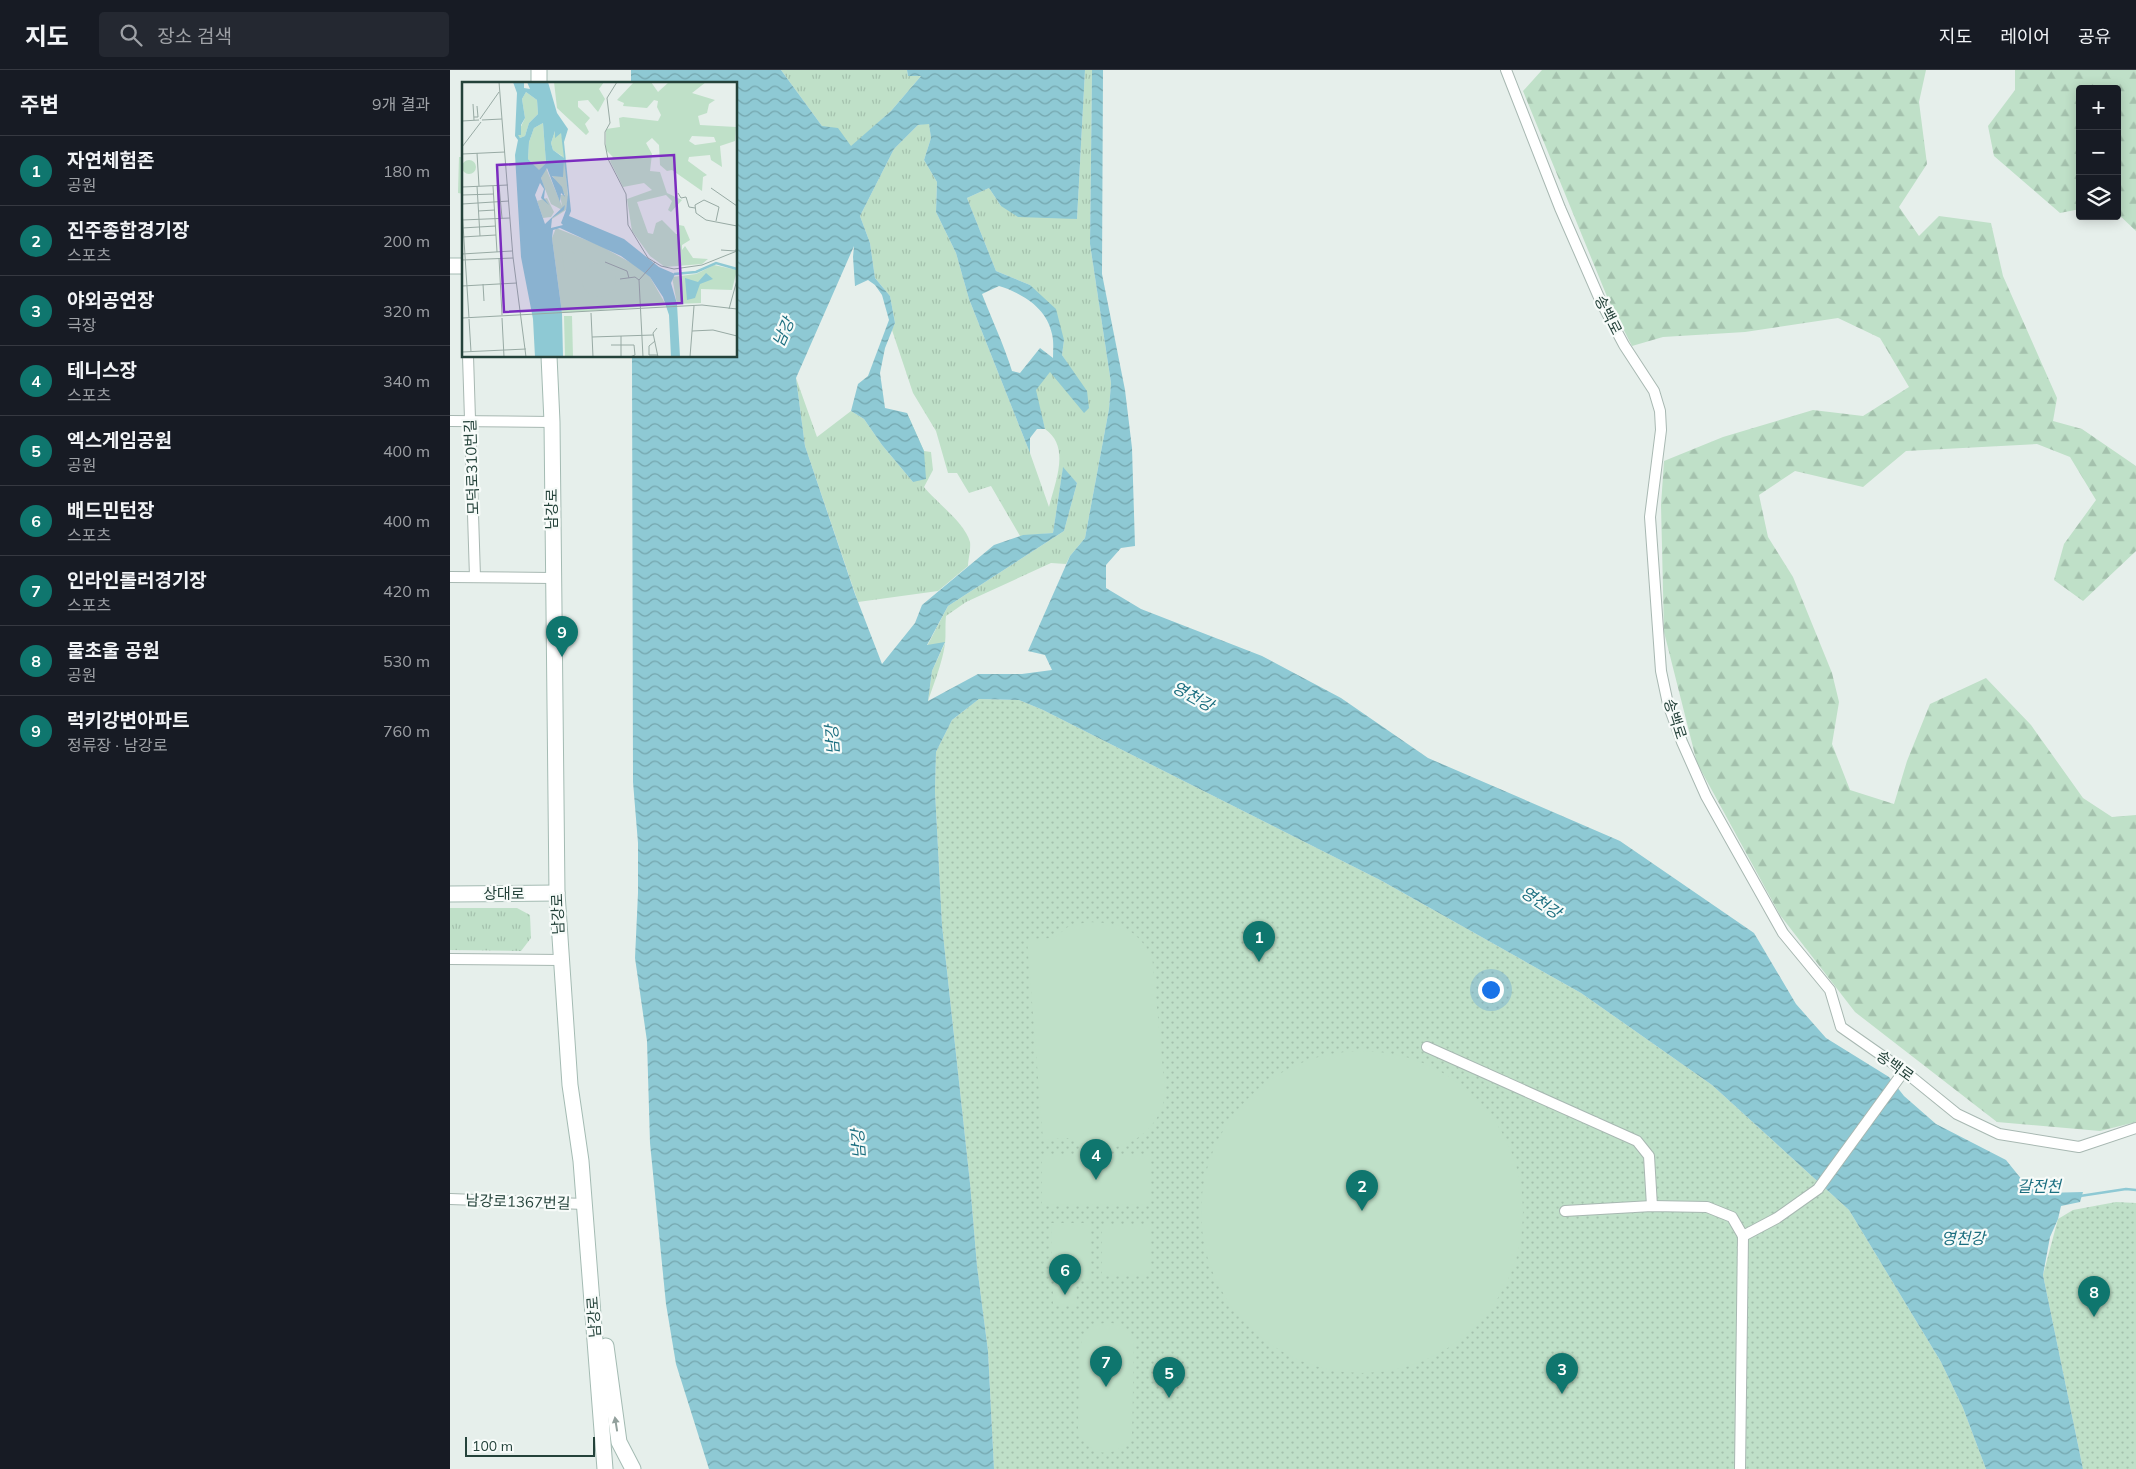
<!DOCTYPE html>
<html lang="ko">
<head>
<meta charset="utf-8">
<style>
	body { margin:0; font-family:Mulish,"Noto Sans KR",sans-serif; background:#242831; color:#f1f3f6 }
	.controls { position:absolute; right:15px; top:15px; display:grid; overflow:hidden; border-radius:5px; box-shadow:0 2px 12px #0003 }
	.controls button { width:45px; height:45px; display:grid; place-items:center; padding:0; border:0; border-bottom:1px solid #363941; background:#171b24; color:#f1f3f6; font:25px sans-serif }
	.scale { position:absolute; left:15px; bottom:12px; width:130px; box-sizing:border-box; padding-left:5px; border:2px solid #24423a; border-top:0; font-size:14px; line-height:18px; white-space:nowrap; color:#24423a; -webkit-text-stroke:4px #f7fbf9; paint-order:stroke }
	.you { position:absolute; left:1040px; top:919px; width:18px; height:18px; margin:-12px; border:4px solid #fff; border-radius:50%; background:#1a73e8; box-shadow:0 0 0 8px #1a73e833 }
	.badge { display:grid; place-items:center; width:32px; height:32px; border-radius:50%; background:#0f766e; color:#fff; font-size:16px; font-weight:700 }
	.pin { position:absolute; translate:-50% -41px; filter:drop-shadow(0 1px 2px #0008) }
	.pin::after { content:''; position:absolute; top:26px; width:18px; height:15px; background:inherit; clip-path:polygon(0 0,100% 0,50% 100%) }
	.list { margin:0; padding:0; list-style:none }
	h2 { display:flex; justify-content:space-between; align-items:center; height:65px; margin:0; padding:0 20px; font-size:21px }
	h2 small { font-size:16px; font-weight:400; color:#9ea1a6 }
	.list li { display:grid; grid-template-columns:32px 1fr auto; gap:15px; align-items:center; box-sizing:border-box; height:70px; padding:0 20px; border-top:1px solid #363941 }
	.list b { display:block; font-size:19px; white-space:nowrap }
	.list p { margin:0; font-size:16px; white-space:nowrap; color:#9ea1a6 }
	.list em { font-size:16px; font-style:normal; color:#9ea1a6 }
	.icon { flex:none; width:28px; height:28px; fill:none; stroke:currentColor; stroke-width:2; stroke-linecap:round; stroke-linejoin:round }
	.map { position:relative; flex:none; width:1686px; height:1399px; overflow:hidden }
	header { display:flex; align-items:center; gap:30px; box-sizing:border-box; height:70px; padding:0 25px; background:#171b24; border-bottom:1px solid #363941 }
	header strong { font-size:24px }
	nav { display:flex; gap:28px; margin-inline-start:auto; font-size:18px }
	.search { width:350px; height:45px; background:#242831; display:flex; align-items:center; gap:12px; box-sizing:border-box; padding:0 18px; border-radius:5px; color:#9ea1a6; font-size:19px }
	main { display:flex }
	aside { flex:1; background:#171b24 }
	.map>svg:first-child { display:block }
	.grass { fill:url(#grass-tufts) }
	.forest { fill:url(#forest-firs) }
	.park { fill:url(#park-dots) }
	.garden { fill:#bfe0c8 }
	.water { fill:url(#water-waves); fill-rule:evenodd }
	.lines { fill:none; stroke-linecap:round; stroke-linejoin:round }
	.stream { stroke:#8ec9d4; stroke-width:2.5 }
	.street-casing { stroke:#a8b8b2; stroke-width:12 }
	.secondary-casing { stroke:#a4bbb3; stroke-width:17 }
	.street { stroke:#fff; stroke-width:10 }
	.secondary { stroke:#fff; stroke-width:15 }
	.oneway { fill:#92a09c }
	.labels { text-anchor:middle; stroke-width:4.5; stroke-linejoin:round; paint-order:stroke }
	.street-label { font-size:15px; fill:#24423a; stroke:#f7fbf9 }
	.water-label { font-size:16px; font-style:italic; fill:#1c6f80; stroke:#f7fbf9 }
	.inset-river { fill:none; stroke:#8ec9d4; stroke-width:2.5 }
	.inset-road { fill:none; stroke:#98aaa4; stroke-width:1 }
	.view { fill:#7b2cbf; fill-opacity:0.15; stroke:#7b2cbf; stroke-width:2.5 }
	.inset-edge { fill:none; stroke:#24423a; stroke-width:2.5 }
</style>
</head>
<body>
<header>
<strong>지도</strong>
<div class="search"><svg class="icon" aria-label="search" viewBox="0 0 24 24"><circle cx="10" cy="10" r="6"/><path d="M15 15l6 6"/></svg>장소 검색</div>
<nav><a>지도</a><a>레이어</a><a>공유</a></nav>
</header>
<main>
<aside>
<h2>주변<small>9개 결과</small></h2>
<ul class="list">
<li><span class="badge">1</span><div><b>자연체험존</b><p>공원</p></div><em>180 m</em></li>
<li><span class="badge">2</span><div><b>진주종합경기장</b><p>스포츠</p></div><em>200 m</em></li>
<li><span class="badge">3</span><div><b>야외공연장</b><p>극장</p></div><em>320 m</em></li>
<li><span class="badge">4</span><div><b>테니스장</b><p>스포츠</p></div><em>340 m</em></li>
<li><span class="badge">5</span><div><b>엑스게임공원</b><p>공원</p></div><em>400 m</em></li>
<li><span class="badge">6</span><div><b>배드민턴장</b><p>스포츠</p></div><em>400 m</em></li>
<li><span class="badge">7</span><div><b>인라인롤러경기장</b><p>스포츠</p></div><em>420 m</em></li>
<li><span class="badge">8</span><div><b>물초울 공원</b><p>공원</p></div><em>530 m</em></li>
<li><span class="badge">9</span><div><b>럭키강변아파트</b><p>정류장 · 남강로</p></div><em>760 m</em></li>
</ul>
</aside>
<div class="map">
<svg width="1686" height="1399" viewBox="0 0 1686 1399">
	<defs>
		<pattern id="grass-tufts" width="24" height="20" patternUnits="userSpaceOnUse" patternTransform="scale(1.25)"><rect width="24" height="20" fill="#bfe0c8"/><path d="M3 7l-1-3M5 7V3M7 7l1-3M15 17l-1-3M17 17v-4M19 17l1-3" fill="none" stroke="#a4c1ad"/></pattern>
		<pattern id="forest-firs" width="22" height="20" patternUnits="userSpaceOnUse" patternTransform="scale(1.25)"><rect width="22" height="20" fill="#bfe0c8"/><path d="M5 1l3.5 6h-7zM16 11l3.5 6h-7z" fill="#a4c1ad"/></pattern>
		<pattern id="park-dots" width="8" height="8" patternUnits="userSpaceOnUse" patternTransform="scale(1.25)"><rect width="8" height="8" fill="#bfe0c8"/><path d="M2 2h.1M6 6h.1" fill="none" stroke="#a4c1ad" stroke-width="1.8" stroke-linecap="round"/></pattern>
		<pattern id="water-waves" width="16" height="10" patternUnits="userSpaceOnUse" patternTransform="scale(1.25)"><rect width="16" height="10" fill="#8ec9d4"/><path d="M0 5q4-4 8 0t8 0" fill="none" stroke="#74a5ad"/></pattern>
	</defs>
	<rect width="100%" height="100%" fill="#e6efeb"/>
	<!-- grass -->
	<g class="grass">
		<path d="M 331,0 L 457,0 L 458,6 L 471,6 L 441,41 L 401,77 L 372,56 Z"/>
		<path d="M 635,0 L 642,0 L 640,174 L 661,313 L 659,339 L 635,468 L 620,486 L 616,494 L 601,493 L 516,532 L 496,546 C 495,556 496,565 495,574 C 492,594 484,613 478,631 L 482,601 L 495,573 L 477,576 L 498,536 L 614,461 L 627,413 L 613,398 L 603,463 L 570,466 L 541,416 L 519,423 L 507,403 L 498,403 L 486,361 L 463,323 L 442,260 L 445,253 L 440,226 L 425,208 L 420,173 L 410,146 L 444,79 L 468,55 L 479,53 L 481,68 L 474,90 L 487,112 L 486,142 L 506,183 L 519,229 L 580,383 L 599,437 C 605,412 621,377 595,359 L 585,320 L 600,301 L 623,302 L 612,285 L 614,270 L 580,215 L 546,201 L 517,128 L 539,118 L 551,136 L 627,149 Z"/>
		<path d="M 346,308 L 367,367 L 401,341 L 414,349 L 432,375 L 463,412 L 457,343 L 474,381 L 481,382 L 483,400 L 474,417 C 487,433 515,453 520,472 C 521,479 518,490 518,496 L 488,521 L 408,532 L 355,376 Z"/>
		<path d="M 0,838 L 67,838 L 80,845 L 81,868 L 71,881 L 0,880 Z"/>
	</g>
	<!-- forest -->
	<g class="forest">
		<path d="M 1092,0 L 1476,0 L 1469,32 L 1477,94 L 1449,137 L 1469,166 L 1489,146 L 1541,153 L 1553,206 L 1607,328 L 1603,351 L 1632,359 L 1686,396 L 1686,481 L 1633,531 L 1604,510 L 1614,474 L 1646,430 L 1620,387 L 1587,374 L 1456,381 L 1413,417 L 1345,401 L 1309,425 L 1318,467 L 1343,507 L 1382,603 L 1389,632 L 1382,674 L 1400,720 L 1444,734 L 1457,691 L 1480,634 L 1536,608 L 1581,655 L 1633,728 L 1662,747 L 1686,745 L 1686,1052 L 1650,1061 L 1547,1052 L 1405,942 L 1330,845 L 1247,693 L 1214,562 L 1211,435 L 1214,391 L 1273,367 L 1363,340 L 1413,346 L 1459,317 L 1430,268 L 1388,248 L 1295,262 L 1213,267 L 1182,276 L 1158,229 L 1073,21 Z"/>
		<path d="M 1565,0 L 1686,0 L 1686,161 L 1667,143 L 1667,19 L 1630,19 L 1630,139 L 1610,143 L 1544,86 L 1538,56 L 1565,20 Z"/>
	</g>
	<!-- park -->
	<g class="park">
		<path d="M 529,629 L 569,630 L 593,640 L 932,811 L 1131,923 L 1262,1015 L 1399,1140 L 1491,1292 L 1513,1338 L 1536,1399 L 544,1399 L 538,1281 L 527,1196 L 520,1113 L 492,855 L 485,721 L 486,682 L 502,650 Z"/>
		<path d="M 1666,1132 L 1686,1133 L 1686,1399 L 1633,1399 L 1593,1205 L 1608,1149 L 1623,1140 Z"/>
	</g>
	<!-- garden -->
	<g class="garden">
		<path d="M 9,87 L 14,87 L 14,124 L 8,123 Z"/>
		<path d="M 638,852 C 671,853 683,857 702,885 L 715,1021 C 714,1027 714,1034 711,1040 C 699,1068 668,1084 638,1076 C 631,1074 624,1069 617,1068 C 609,1068 601,1070 593,1070 L 577,869 L 604,868 L 619,856 Z"/>
		<circle cx="912" cy="1142" r="161"/>
		<path d="M 592,1086 L 701,1086 L 701,1135 L 592,1134 Z"/>
		<path d="M 601,1153 L 640,1153 L 641,1209 L 602,1210 Z"/>
		<rect x="652" y="1155" width="49" height="51"/>
		<path d="M 603,1215 L 626,1215 L 627,1236 L 603,1236 Z"/>
		<path d="M 658,1252 C 671,1255 679,1259 684,1271 L 682,1367 C 663,1390 639,1388 628,1359 L 630,1276 C 636,1259 641,1256 658,1252 Z"/>
	</g>
	<!-- water -->
	<path class="water" d="M 181,0 L 331,0 L 372,56 L 388,58 L 401,76 L 441,41 L 471,6 L 458,6 L 457,0 L 635,0 L 627,149 L 568,147 L 551,136 L 539,118 L 517,128 L 546,201 L 580,215 L 606,239 L 614,270 L 612,285 L 637,321 L 639,338 L 634,343 L 600,302 L 586,320 L 595,359 L 587,359 L 580,368 L 580,383 L 519,229 L 506,183 L 486,142 L 487,112 L 474,90 L 481,68 L 479,54 L 468,55 L 444,79 L 410,146 L 420,173 L 425,208 L 440,226 L 445,253 L 435,278 L 430,303 L 435,338 L 457,343 L 474,381 L 476,409 L 463,412 L 432,375 L 414,349 L 401,341 L 408,314 L 418,306 L 439,250 L 432,225 L 425,215 L 418,210 L 405,216 L 403,187 L 404,176 L 346,308 L 355,376 L 405,524 L 432,594 L 465,553 L 472,535 L 544,475 L 573,465 L 603,463 L 613,397 L 627,413 L 614,461 L 498,536 L 477,575 L 495,572 L 482,601 L 478,631 L 528,604 L 572,604 L 602,600 L 595,585 L 578,581 L 620,486 L 635,468 L 659,339 L 661,313 L 640,174 L 642,0 L 653,0 L 652,204 L 675,320 L 682,378 L 685,476 L 671,478 L 656,495 L 656,518 L 691,539 L 812,586 L 891,628 L 978,688 L 1170,771 L 1304,863 L 1346,934 L 1376,968 L 1439,1007 L 1454,1026 L 1486,1054 L 1556,1090 L 1577,1116 L 1595,1123 L 1633,1122 L 1630,1132 L 1611,1136 L 1608,1149 L 1600,1167 L 1593,1205 L 1633,1399 L 1536,1399 L 1513,1338 L 1491,1292 L 1399,1140 L 1262,1015 L 1131,923 L 932,811 L 593,640 L 569,630 L 529,629 L 502,650 L 486,682 L 485,721 L 492,855 L 520,1113 L 527,1196 L 538,1281 L 544,1399 L 259,1399 L 226,1294 L 216,1234 L 200,1073 L 197,971 L 185,888 L 188,823 L 188,773 L 183,712 L 182,286 L 286,286 L 286,14 L 181,14 ZM 549,216 C 572,223 597,238 602,264 C 604,272 603,280 603,288 L 590,278 L 570,303 L 562,301 C 554,275 542,250 532,224 Z"/>
	<g class="lines">
		<!-- stream -->
		<path class="stream" d="M 1630,1126 L 1676,1119 L 1686,1120"/>
		<defs>
			<g id="street">
				<path d="M 1056,0 L 1110,138 L 1151,232 L 1174,275 L 1204,321 L 1210,341 L 1211,360 L 1200,447 L 1211,601 L 1218,634 L 1232,672 L 1256,726 L 1333,863 L 1380,920 L 1391,957 L 1454,1001 L 1507,1044 L 1549,1064 L 1629,1077 L 1686,1058"/>
				<path d="M 18,286 L 25,507"/>
				<path d="M 0,351 L 102,352"/>
				<path d="M 0,507 L 102,508"/>
				<path d="M 0,889 L 111,890"/>
				<path d="M 977,977 L 1187,1071 L 1199,1086 L 1202,1136"/>
				<path d="M 0,1129 L 135,1134"/>
				<path d="M 1115,1141 L 1202,1136 L 1257,1137 L 1282,1147 L 1293,1166 L 1290,1399"/>
				<path d="M 1293,1166 L 1327,1148 L 1368,1119 L 1454,1001"/>
			</g>
			<g id="secondary">
				<path d="M 89,0 L 89,14"/>
				<path d="M 0,196 L 14,196"/>
				<path d="M 99,286 L 102,352 L 107,823 L 120,1015 L 131,1091 L 155,1399"/>
				<path d="M 0,824 L 107,823"/>
				<path d="M 156,1276 L 169,1372 L 183,1399"/>
			</g>
		</defs>
		<!-- street casing -->
		<use href="#street" class="street-casing"/>
		<!-- secondary casing -->
		<use href="#secondary" class="secondary-casing"/>
		<!-- street -->
		<use href="#street" class="street"/>
		<!-- secondary -->
		<use href="#secondary" class="secondary"/>
	</g>
	<!-- one-way arrows -->
	<defs><path id="oneway-solid" d="M-6-.8H1V-3.2L6.5 0L1 3.2V.8H-6Z" transform="scale(1.25)"/></defs>
	<use class="oneway" href="#oneway-solid" transform="translate(166 1354) rotate(-99)"/>
	<g class="labels">
		<!-- street labels -->
		<g class="street-label">
			<text transform="translate(1158 245) rotate(63)" y="5">송백로</text>
			<text transform="translate(22 397) rotate(-92)" y="5">모덕로310번길</text>
			<text transform="translate(102 439) rotate(-90)" y="5">남강로</text>
			<text transform="translate(1225 649) rotate(72)" y="5">송백로</text>
			<text x="54" y="829">상대로</text>
			<text transform="translate(108 844) rotate(-92)" y="5">남강로</text>
			<text transform="translate(1445 996) rotate(36)" y="5">송백로</text>
			<text transform="translate(68 1132) rotate(2)" y="5">남강로1367번길</text>
			<text transform="translate(144 1247) rotate(-94)" y="5">남강로</text>
		</g>
		<!-- water labels -->
		<g class="water-label">
			<text transform="translate(333 262) rotate(-66)" y="6">남강</text>
			<text transform="translate(743 626) rotate(29)" y="6">영천강</text>
			<text transform="translate(382 670) rotate(-94)" y="6">남강</text>
			<text transform="translate(1091 832) rotate(34)" y="6">영천강</text>
			<text transform="translate(408 1074) rotate(-94)" y="6">남강</text>
			<text x="1589" y="1122">갈전천</text>
			<text x="1513" y="1174">영천강</text>
		</g>
	</g>
	<!-- overview -->
	<g transform="translate(12 12)">
		<rect width="275" height="275" fill="#e6efeb"/>
		<path d="M 64,10 L 75,18 L 76,32 L 67,41 L 63,54 L 58,56 L 55,53 L 63,36 L 60,17 ZM 81,41 L 84,81 L 77,89 L 66,77 L 67,60 L 72,46 ZM 93,49 L 99,51 L 101,60 L 106,115 L 104,128 L 90,137 L 88,146 L 90,136 L 100,128 L 89,122 L 81,102 L 79,96 L 84,86 L 100,124 L 98,113 L 103,113 L 90,93 L 100,74 L 91,68 L 89,61 ZM 73,113 L 75,119 L 85,116 L 92,130 L 89,135 L 81,136 Z" fill="#bfe0c8"/>
		<path d="M 92,0 L 142,0 L 137,7 L 143,17 L 136,30 L 126,18 L 116,19 L 116,25 L 128,36 L 123,42 L 127,50 L 124,53 L 95,26 ZM 172,0 L 189,0 L 196,10 L 207,0 L 244,0 L 230,11 L 253,18 L 247,22 L 245,31 L 236,34 L 238,43 L 274,45 L 273,59 L 258,64 L 260,85 L 249,78 L 248,73 L 227,75 L 226,79 L 245,93 L 241,95 L 240,109 L 210,88 L 205,89 L 198,83 L 197,63 L 190,56 L 184,61 L 190,72 L 188,89 L 198,90 L 205,111 L 220,118 L 209,130 L 206,128 L 210,119 L 204,113 L 175,120 L 186,151 L 191,152 L 194,141 L 200,138 L 214,152 L 217,152 L 217,143 L 222,144 L 228,158 L 220,163 L 220,168 L 223,164 L 231,176 L 246,177 L 240,182 L 203,185 L 188,174 L 170,149 L 165,117 L 190,108 L 182,101 L 161,105 L 148,79 L 151,75 L 144,68 L 144,47 L 158,45 L 157,36 L 161,35 L 196,39 L 199,33 L 195,25 L 196,19 L 192,18 L 185,26 L 161,24 L 162,21 L 155,18 ZM 230,54 L 252,55 L 254,60 L 233,63 L 227,59 Z" fill="#bfe0c8" fill-rule="evenodd"/>
		<path d="M 94,146 L 137,163 L 173,183 L 188,195 L 204,223 L 100,231 L 90,156 ZM 252,183 L 275,188 L 270,208 L 239,207 L 239,221 L 215,222 L 210,195 L 234,192 ZM 102,234 L 110,234 L 111,275 L 103,275 Z" fill="#bfe0c8"/>
		<path d="M0 85a7 7 0 1 1 14 0a7 7 0 1 1-14 0ZM 109,169 L 113,172 L 115,188 L 111,192 L 103,192 L 100,171 ZM120 198a17 17 0 1 1 34 0a17 17 0 1 1-34 0Z" fill="#bfe0c8"/>
		<path d="M 51,0 L 62,0 L 62,6 L 68,7 L 65,0 L 86,0 L 95,31 L 106,47 L 102,60 L 109,129 L 107,134 L 162,157 L 197,185 L 213,192 L 209,201 L 215,222 L 218,275 L 209,275 L 207,233 L 201,215 L 188,195 L 159,174 L 98,146 L 91,148 L 90,156 L 100,231 L 101,275 L 73,275 L 71,237 L 59,175 L 53,73 L 56,58 L 53,54 L 55,11 ZM 64,10 L 75,18 L 76,32 L 67,41 L 63,54 L 58,56 L 56,53 L 59,53 L 59,43 L 63,36 L 60,17 ZM 81,41 L 84,81 L 77,88 L 66,77 L 67,60 L 72,46 ZM 93,49 L 93,56 L 99,51 L 102,76 L 91,68 L 89,61 ZM 102,78 L 106,112 L 104,128 L 99,141 L 101,143 L 89,146 L 90,136 L 102,128 L 103,123 L 83,142 L 73,113 L 78,101 L 82,107 L 79,116 L 87,123 L 82,116 L 83,107 L 79,96 L 85,86 L 98,120 L 99,111 L 103,115 L 100,105 L 90,94 L 101,95 ZM 244,191 L 251,197 L 238,202 L 233,216 L 225,218 L 223,196 L 236,200 Z" fill="#8ec9d4" fill-rule="evenodd"/>
		<path class="inset-river" d="M 212,192 L 234,190 L 254,181 L 275,187"/>
		<path class="inset-road" d="M 37,0 L 51,175 L 64,275M 155,0 L 145,16 L 148,41 L 143,50 L 143,62 L 146,77 L 164,112 L 166,143 L 186,176 L 199,184 L 212,187 L 240,183 L 275,169M 11,22 L 12,38M 12,35 L 16,35 L 15,24M 18,37 L 37,10M 20,38 L 40,37M 0,39 L 17,38M 0,65 L 19,40M 15,71 L 17,104M 0,72 L 43,70M 37,103 L 40,136M 15,104 L 18,154M 31,104 L 35,170M 0,105 L 46,103M 249,106 L 275,124M 216,111 L 219,116 L 224,115 L 227,125 L 233,126M 0,113 L 32,112M 0,122 L 47,119M 0,127 L 7,236M 16,129 L 33,128M 0,138 L 48,136M 254,139 L 257,125 L 242,118 L 233,123 L 234,131 L 244,138 L 275,144M 0,146 L 34,144M 0,155 L 34,153M 259,168 L 273,169 L 275,166M 0,172 L 50,169M 37,176 L 40,233M 0,178 L 51,176M 143,180 L 165,189 L 167,196M 158,197 L 173,195 L 177,198 L 181,275M 177,198 L 193,180M 21,202 L 22,219M 0,204 L 55,201M 267,227 L 275,198M 129,231 L 131,275M 0,236 L 240,223 L 275,227M 40,236 L 42,275M 7,237 L 9,270M 195,246 L 191,251 L 196,275M 230,249 L 251,248 L 275,254M 159,254 L 159,275M 130,255 L 191,253M 193,259 L 187,264 L 187,273 L 196,273M 149,263 L 172,263 L 173,273 L 168,275M 0,270 L 64,267M 228,275 L 232,224"/>
		<path class="view" d="M 212,73 L 220,221 L 42,230 L 35,83 Z"/>
		<rect width="275" height="275" class="inset-edge"/>
	</g>
</svg>
<div class="controls">
<button>+</button>
<button>−</button>
<button><svg class="icon" aria-label="layers" viewBox="0 0 24 24"><path d="M12 4l9 5-9 5-9-5zM3 14l9 5 9-5"/></svg></button>
</div>
<div class="scale">100 m</div>
<div class="you"></div>
<div class="pin badge" style="left:809px;top:892px">1</div>
<div class="pin badge" style="left:912px;top:1141px">2</div>
<div class="pin badge" style="left:1112px;top:1324px">3</div>
<div class="pin badge" style="left:646px;top:1110px">4</div>
<div class="pin badge" style="left:719px;top:1328px">5</div>
<div class="pin badge" style="left:615px;top:1225px">6</div>
<div class="pin badge" style="left:656px;top:1317px">7</div>
<div class="pin badge" style="left:1644px;top:1247px">8</div>
<div class="pin badge" style="left:112px;top:587px">9</div>
</div>
</main>
</body>
</html>
